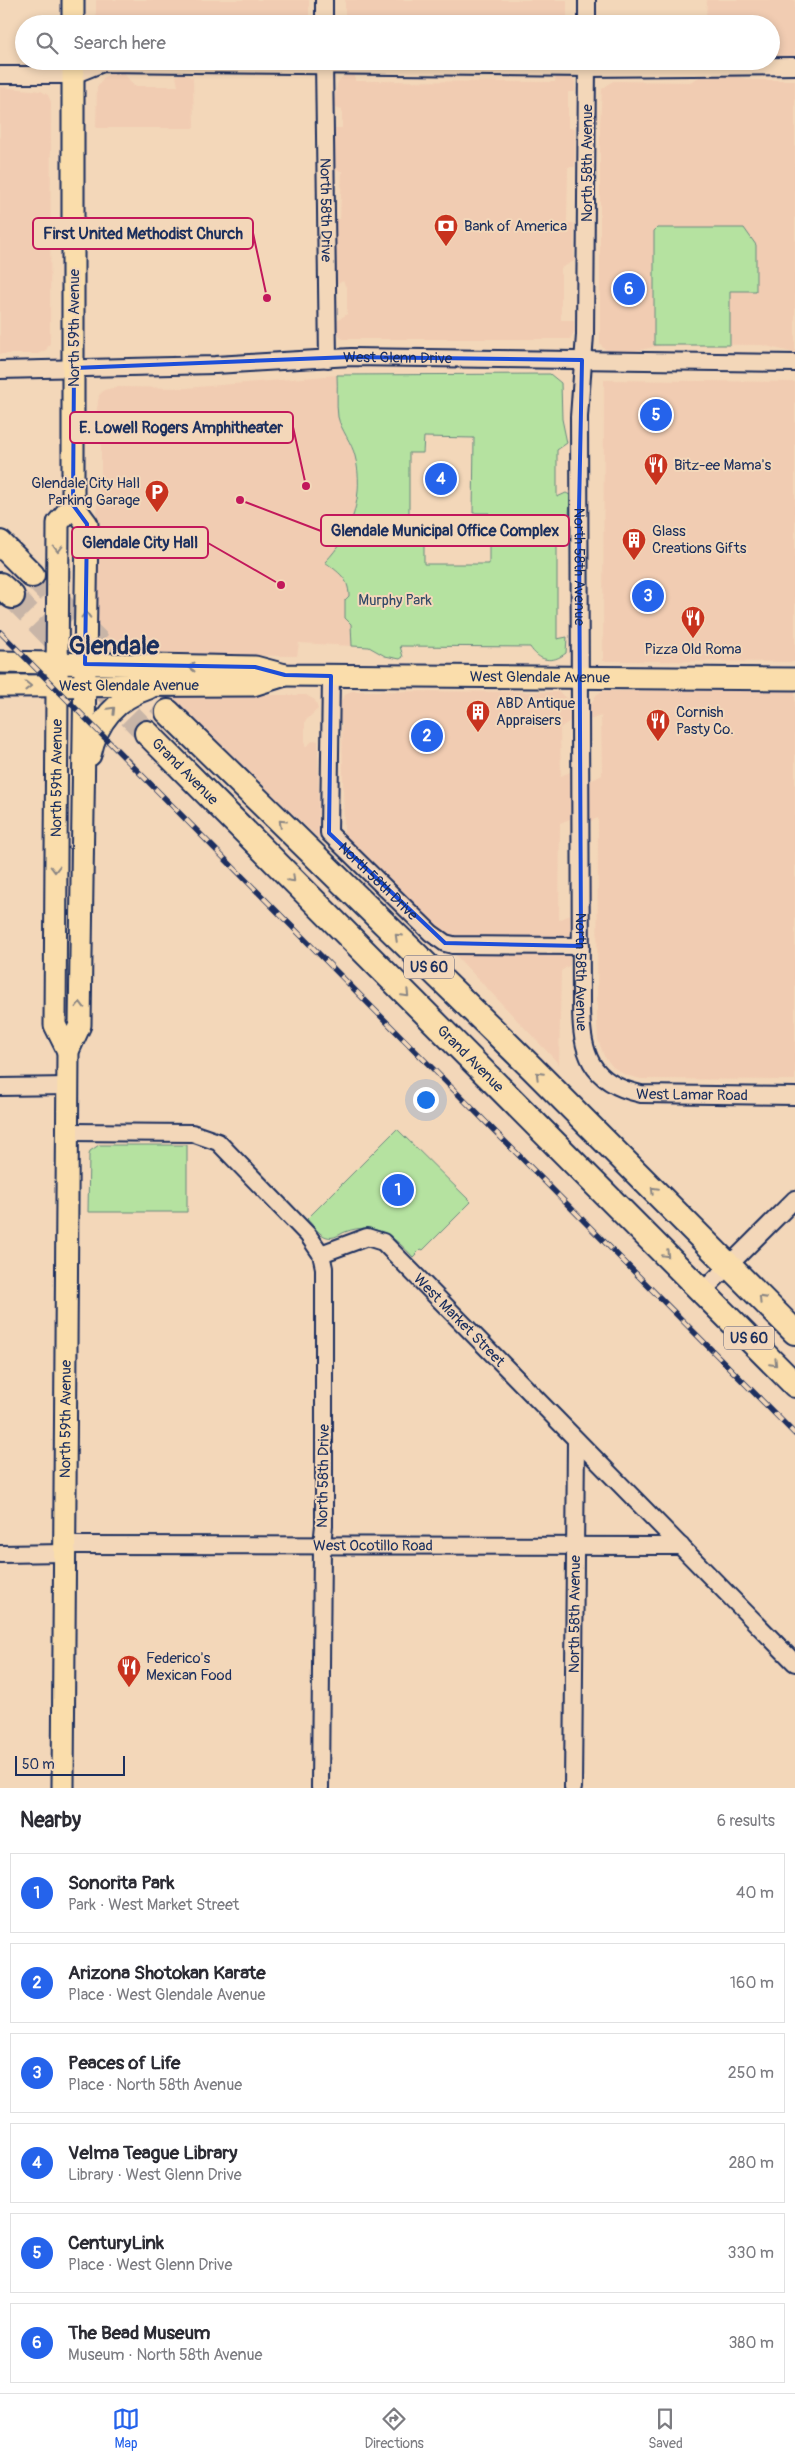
<!DOCTYPE html>
<html lang="en">
<head>
<meta charset="utf-8">
<style>
	body { margin:0; font-family:Pangolin,sans-serif; background:#f2f2f3; color:#2b2b33 }
	.scale { position:absolute; left:15px; bottom:12px; width:110px; box-sizing:border-box; padding-left:5px; border:2px solid #1b2f5e; border-top:0; font-size:14px; line-height:18px; white-space:nowrap; color:#1b2f5e; -webkit-text-stroke:4px #f3d7b9; paint-order:stroke }
	.you { position:absolute; left:425px; top:1099px; width:18px; height:18px; margin:-12px; border:4px solid #fff; border-radius:50%; background:#1a73e8; box-shadow:0 0 0 8px #1a73e833 }
	.badge { display:grid; place-items:center; width:32px; height:32px; border-radius:50%; background:#2563eb; color:#fff; font-size:16px; font-weight:700 }
	.pin { position:absolute; translate:-50% -50%; border:2px solid #fff; box-shadow:0 1px 5px #0006 }
	.list { margin:0; padding:0; list-style:none }
	h2 { display:flex; justify-content:space-between; align-items:center; height:65px; margin:0; padding:0 20px; font-size:21px }
	h2 small { font-size:16px; font-weight:400; color:#7c7c81 }
	.list li { display:grid; grid-template-columns:32px 1fr auto; gap:15px; align-items:center; box-sizing:border-box; height:80px; margin:0 10px 10px; padding:0 10px; border:1px solid #e1e1e2; border-radius:0px }
	.list b { display:block; font-size:19px; white-space:nowrap }
	.list p { margin:0; font-size:16px; white-space:nowrap; color:#7c7c81 }
	.list em { font-size:16px; font-style:normal; color:#7c7c81 }
	.icon { flex:none; width:28px; height:28px; fill:none; stroke:currentColor; stroke-width:2; stroke-linecap:round; stroke-linejoin:round }
	.map { position:relative; flex:none; width:795px; height:1788px; overflow:hidden }
	.search { position:absolute; background:#fff; box-shadow:0 2px 8px #0003; left:15px; right:15px; top:15px; height:55px; display:flex; align-items:center; gap:12px; box-sizing:border-box; padding:0 18px; border-radius:28px; color:#7c7c81; font-size:19px }
	.sheet { height:605px; background:#fff }
	nav { display:flex; justify-content:space-around; align-items:center; box-sizing:border-box; height:70px; border-top:1px solid #e1e1e2; background:#fff; font-size:14px; color:#7c7c81 }
	nav a { display:grid; justify-items:center; gap:2px }
	nav .on { color:#2563eb }
	.map>svg:first-child { display:block }
	.built { fill:#f1ccb2 }
	.green { fill:#b5e2a0; stroke:#68887f; fill-rule:evenodd }
	.lines { fill:none; stroke-linecap:round; stroke-linejoin:round }
	.highway-tunnel { stroke:#c8b5a7; stroke-width:24; stroke-dasharray:24 12; stroke-linecap:butt }
	.minor-casing { stroke:#1b2f5e; stroke-width:20 }
	.major-casing { stroke:#1b2f5e; stroke-width:25 }
	.highway-casing { stroke:#1b2f5e; stroke-width:28 }
	.minor { stroke:#f3d7b9; stroke-width:16 }
	.major { stroke:#faddab; stroke-width:21 }
	.highway { stroke:#faddab; stroke-width:24 }
	.rail-casing { stroke:#1b2f5e; stroke-width:5.5 }
	.rail { stroke:#f3d7b9; stroke-width:4; stroke-dasharray:11; stroke-linecap:butt }
	.oneway { stroke:#8a8684 }
	.marked { fill:none; stroke:#1d4ed8; stroke-width:4; stroke-linejoin:round }
	.labels { text-anchor:middle; stroke-width:4; stroke-linejoin:round; paint-order:stroke }
	.shield { fill:#f3d7b9; stroke:#5c6179; stroke-width:1 }
	.shield-label { font-size:14px; font-weight:bold; fill:#1b2f5e }
	.street-label { font-size:15px; fill:#1b2f5e; stroke:#f3d7b9 }
	.poi-label { font-size:15px; fill:#1b2f5e; stroke:#f3d7b9; text-anchor:start }
	.park-label { font-size:15px; fill:#324a68; stroke:#f3d7b9 }
	.town-label { font-size:25px; font-weight:bold; fill:#1b2f5e; stroke:#f3d7b9 }
	.leader { fill:none; stroke:#c2185b; stroke-width:2 }
	.callout-dot { fill:#c2185b; stroke:#f3d7b9; stroke-width:2 }
	.callout { fill:#f3d7b9; stroke:#c2185b; stroke-width:2 }
	.callout-label { font-size:16px; text-anchor:middle; font-weight:bold; fill:#1b2f5e }
</style>
</head>
<body>
<div class="map">
<svg width="795" height="1788" viewBox="0 0 795 1788">
	<rect width="100%" height="100%" fill="#f3d7b9"/>
	<filter id="ink" filterUnits="userSpaceOnUse"><feTurbulence type="fractalNoise" baseFrequency=".02" numOctaves="2"/><feDisplacementMap in="SourceGraphic" scale="10" xChannelSelector="R" yChannelSelector="G"/><feConvolveMatrix kernelMatrix="1 2 1 2 8 2 1 2 1" color-interpolation-filters="sRGB"/></filter>
	<g filter="url(#ink)">
		<!-- built -->
		<g class="built">
			<rect x="96" y="0" width="213" height="24"/>
			<path d="M 345,0 L 567,0 L 567,24 L 338,24 L 345,19 Z"/>
			<path d="M 707,0 L 795,0 L 795,57 L 771,57 L 771,24 L 706,24 Z"/>
			<path d="M 124,73 L 134,86 L 178,86 L 176,76 L 181,73 L 193,78 L 194,128 L 96,128 L 97,87 L 104,77 L 110,74 Z"/>
			<path d="M 355,74 L 355,81 L 555,82 L 556,76 L 572,77 L 575,81 L 575,92 L 568,92 L 568,128 L 575,128 L 575,167 L 568,167 L 567,223 L 574,223 L 574,261 L 561,268 L 561,320 L 574,320 L 574,332 L 570,339 L 343,339 L 339,336 L 334,323 L 347,314 L 347,289 L 343,281 L 332,287 L 333,219 L 340,219 L 342,171 L 335,170 L 335,128 L 342,128 L 342,110 L 334,108 L 334,100 L 338,81 L 345,75 Z"/>
			<path d="M 705,74 L 731,75 L 751,80 L 795,80 L 795,353 L 762,345 L 668,344 L 631,352 L 610,352 L 603,348 L 600,343 L 600,125 L 602,89 L 613,81 L 690,82 Z"/>
			<path d="M 0,87 L 41,91 L 48,95 L 51,102 L 50,343 L 46,350 L 38,354 L 0,354 Z"/>
			<path d="M 337,375 L 338,418 L 355,456 L 358,480 L 357,504 L 351,524 L 337,550 L 349,588 L 349,596 L 345,600 L 345,618 L 351,624 L 352,646 L 299,643 L 297,656 L 122,654 L 112,654 L 102,648 L 95,635 L 95,521 L 101,476 L 101,442 L 96,416 L 99,395 L 104,390 L 116,387 L 186,388 Z"/>
			<path d="M 604,380 L 795,382 L 795,662 L 603,661 Z"/>
			<path d="M 352,691 L 559,692 L 569,701 L 570,721 L 560,728 L 561,776 L 570,772 L 570,819 L 560,823 L 559,920 L 570,915 L 570,965 L 561,971 L 559,1064 L 344,838 L 342,723 L 338,722 L 339,703 L 347,693 Z"/>
			<path d="M 604,691 L 795,691 L 795,1080 L 641,1079 L 625,1075 L 613,1067 L 604,1056 L 598,1040 L 597,1022 L 598,818 L 586,823 L 588,782 L 602,775 L 601,716 L 589,720 L 590,705 L 597,694 Z"/>
			<path d="M 170,695 L 306,695 L 315,700 L 318,709 L 305,721 L 305,747 L 314,740 L 318,741 L 319,839 Z"/>
		</g>
		<!-- green -->
		<g class="green">
			<path d="M 657,228 L 744,228 L 756,245 L 756,291 L 730,291 L 730,345 L 654,345 L 654,231 Z"/>
			<path d="M 550,374 L 561,383 L 562,419 L 567,443 L 557,450 L 557,497 L 566,493 L 570,495 L 569,516 L 557,524 L 557,639 L 567,637 L 566,653 C 552,664 539,661 530,647 L 400,646 L 403,657 L 400,659 L 385,656 L 369,647 L 352,646 L 351,624 L 345,618 L 345,600 L 349,596 C 349,578 338,572 325,562 C 352,535 365,494 355,456 C 352,443 341,430 338,417 C 336,404 338,388 337,375 ZM 424,437 L 474,438 L 473,513 L 489,513 L 489,564 L 424,564 L 424,517 L 409,517 L 409,453 L 423,453 Z"/>
			<path d="M 397,1129 L 471,1202 L 423,1250 L 421,1249 L 413,1257 C 394,1236 374,1221 345,1232 C 340,1234 334,1239 327,1237 C 319,1235 313,1225 307,1219 Z"/>
			<path d="M 99,1145 L 187,1145 L 187,1212 L 88,1212 L 89,1155 L 90,1151 Z"/>
		</g>
		<g class="lines">
			<!-- highway-tunnel -->
			<g class="highway-tunnel">
				<path d="M 32,575 L 168,712"/>
				<path d="M 12,596 L 69,654"/>
				<path d="M 105,690 L 147,733"/>
			</g>
			<defs>
				<g id="minor">
					<path d="M 587,0 L 587,24"/>
					<path d="M 324,24 L 324,0"/>
					<path id="s1" d="M 324,61 L 328,359"/>
					<path id="s2" d="M 587,61 L 585,335 L 579,417 L 581,1004 C 581,1052 589,1083 641,1094 L 795,1096"/>
					<path d="M 0,75 L 73,75 L 103,63 L 587,68 L 795,66"/>
					<path id="s3" d="M 0,370 L 215,365 L 351,357 L 795,363"/>
					<path id="s4" d="M 331,676 L 329,833 L 431,933 L 445,943 L 453,945 L 581,946"/>
					<path d="M 0,1087 L 68,1086"/>
					<path d="M 68,1132 L 192,1133 L 218,1142 L 308,1235 L 321,1254 L 324,1268 L 324,1525 L 322,1545 L 320,1788"/>
					<path id="s5" d="M 321,1254 L 367,1237 L 383,1242 L 795,1663"/>
					<path d="M 703,1291 L 795,1199"/>
					<path id="s6" d="M 65,1545 L 681,1546"/>
					<path d="M 0,1554 L 65,1553"/>
					<path id="s7" d="M 573,1788 L 576,1440"/>
				</g>
				<g id="major">
					<path d="M 73,0 L 73,24"/>
					<path id="s8" d="M 0,662 L 255,667 L 285,675 L 795,679"/>
					<path id="s9" d="M 0,686 L 253,685 L 285,675"/>
					<path d="M 90,755 C 97,721 116,699 149,688"/>
					<path id="s10" d="M 68,1051 L 55,1025 L 58,523 L 73,505"/>
					<path id="s11" d="M 63,1788 L 68,1051 L 80,1025 L 87,524 L 73,505 L 73,61"/>
				</g>
				<g id="highway">
					<path d="M 0,543 L 32,575"/>
					<path d="M 0,585 L 12,596"/>
					<path d="M 168,712 L 531,1067 L 795,1332"/>
					<path id="s12" d="M 147,733 L 795,1385"/>
				</g>
			</defs>
			<!-- minor casing -->
			<use href="#minor" class="minor-casing"/>
			<!-- major casing -->
			<use href="#major" class="major-casing"/>
			<!-- highway casing -->
			<use href="#highway" class="highway-casing"/>
			<!-- minor -->
			<use href="#minor" class="minor"/>
			<!-- major -->
			<use href="#major" class="major"/>
			<!-- highway -->
			<use href="#highway" class="highway"/>
			<defs>
				<path id="rail" d="M 0,632 L 795,1434"/>
			</defs>
			<!-- rail casing -->
			<use href="#rail" class="rail-casing"/>
			<!-- rail -->
			<use href="#rail" class="rail"/>
		</g>
		<!-- one-way arrows -->
		<defs><path id="oneway-chevron" d="M-2-3.5L2.5 0L-2 3.5" fill="none" stroke-width="1.6" stroke-linecap="round" stroke-linejoin="round" transform="scale(1.25)"/></defs>
		<g class="oneway">
			<use href="#oneway-chevron" transform="translate(58 549) rotate(90)"/>
			<use href="#oneway-chevron" transform="translate(86 615) rotate(-89)"/>
			<use href="#oneway-chevron" transform="translate(192 667) rotate(-180)"/>
			<use href="#oneway-chevron" transform="translate(28 686) rotate(1)"/>
			<use href="#oneway-chevron" transform="translate(112 710) rotate(-46)"/>
			<use href="#oneway-chevron" transform="translate(282 823) rotate(-136)"/>
			<use href="#oneway-chevron" transform="translate(55 869) rotate(90)"/>
			<use href="#oneway-chevron" transform="translate(292 879) rotate(45)"/>
			<use href="#oneway-chevron" transform="translate(398 937) rotate(-136)"/>
			<use href="#oneway-chevron" transform="translate(406 994) rotate(45)"/>
			<use href="#oneway-chevron" transform="translate(80 1005) rotate(-89)"/>
			<use href="#oneway-chevron" transform="translate(539 1075) rotate(-135)"/>
			<use href="#oneway-chevron" transform="translate(654 1190) rotate(-135)"/>
			<use href="#oneway-chevron" transform="translate(666 1254) rotate(45)"/>
			<use href="#oneway-chevron" transform="translate(762 1299) rotate(-134)"/>
			<use href="#oneway-chevron" transform="translate(774 1363) rotate(46)"/>
		</g>
	</g>
	<!-- marked area -->
	<path class="marked" d="M 351,357 L 582,360 L 579,509 L 581,946 L 445,943 L 329,833 L 331,676 L 285,675 L 255,667 L 85,664 L 87,524 L 73,505 L 74,368 Z"/>
	<!-- icons -->
	<defs>
		<symbol id="bank-pin" viewBox="-11 -11 22 30"><path d="M0 17L-7.5 6A9.5 9.5 0 1 1 7.5 6Z" fill="#c8321e" stroke="#f3d7b9"/><path d="M-6-4H6V4H-6ZM0-2.3a2.3 2.3 0 1 0 0 4.6a2.3 2.3 0 1 0 0-4.6Z" fill="#fff"/></symbol>
		<symbol id="restaurant-pin" viewBox="-11 -11 22 30"><path d="M0 17L-7.5 6A9.5 9.5 0 1 1 7.5 6Z" fill="#c8321e" stroke="#f3d7b9"/><path d="M-5-6h1v4h1v-4h1v4h1v-4h1v5L-1.5 .5V6h-2V.5L-5-1ZM5-6V6H3V1.5H1.5Q1.5-4 5-6Z" fill="#fff"/></symbol>
		<symbol id="parking-pin" viewBox="-11 -11 22 30"><path d="M0 17L-7.5 6A9.5 9.5 0 1 1 7.5 6Z" fill="#c8321e" stroke="#f3d7b9"/><path d="M-3.5-5.5H1a3.5 3.5 0 0 1 0 7H-1V5.5H-3.5ZM-1-3.4V-.6H.8a1.4 1.4 0 0 0 0-2.8Z" fill="#fff"/></symbol>
		<symbol id="building-pin" viewBox="-11 -11 22 30"><path d="M0 17L-7.5 6A9.5 9.5 0 1 1 7.5 6Z" fill="#c8321e" stroke="#f3d7b9"/><path d="M-4-6H4V6H1V3H-1V6H-4ZM-2.5-4.3h1.7v1.8h-1.7ZM.8-4.3h1.7v1.8H.8ZM-2.5-1h1.7V.8h-1.7ZM.8-1h1.7V.8H.8Z" fill="#fff"/></symbol>
	</defs>
	<g fill-rule="evenodd">
		<use href="#bank-pin" x="432" y="212" width="28" height="38"/>
		<use href="#restaurant-pin" x="642" y="451" width="28" height="38"/>
		<use href="#parking-pin" x="143" y="478" width="28" height="38"/>
		<use href="#building-pin" x="620" y="526" width="28" height="38"/>
		<use href="#restaurant-pin" x="679" y="604" width="28" height="38"/>
		<use href="#building-pin" x="464" y="698" width="28" height="38"/>
		<use href="#restaurant-pin" x="644" y="707" width="28" height="38"/>
		<use href="#restaurant-pin" x="115" y="1653" width="28" height="38"/>
	</g>
	<g class="labels">
		<!-- shield labels -->
		<g class="shield">
			<rect x="404" y="955.5" width="50" height="23" rx="4"/>
			<rect x="724" y="1326.5" width="50" height="23" rx="4"/>
		</g>
		<g class="shield-label">
			<text x="429" y="972">US 60</text>
			<text x="749" y="1343">US 60</text>
		</g>
		<!-- street labels -->
		<g class="street-label">
			<text transform="translate(587 163) rotate(-90)" y="5">North 58th Avenue</text>
			<text dy="5" stroke="none"><textPath href="#s1" startOffset="149">North 58th Drive</textPath></text>
			<text transform="translate(74 328) rotate(-90)" y="5">North 59th Avenue</text>
			<text dy="5" stroke="none"><textPath href="#s3" startOffset="398">West Glenn Drive</textPath></text>
			<text dy="5" stroke="none"><textPath href="#s2" startOffset="506">North 58th Avenue</textPath></text>
			<text dy="5" stroke="none"><textPath href="#s8" startOffset="541">West Glendale Avenue</textPath></text>
			<text dy="5" stroke="none"><textPath href="#s9" startOffset="129">West Glendale Avenue</textPath></text>
			<text dy="5" stroke="none"><textPath href="#s12" startOffset="54">Grand Avenue</textPath></text>
			<text dy="5" stroke="none"><textPath href="#s10" startOffset="276">North 59th Avenue</textPath></text>
			<text dy="5" stroke="none"><textPath href="#s4" startOffset="226">North 58th Drive</textPath></text>
			<text dy="5" stroke="none"><textPath href="#s2" startOffset="911">North 58th Avenue</textPath></text>
			<text dy="5" stroke="none"><textPath href="#s12" startOffset="459">Grand Avenue</textPath></text>
			<text dy="5" stroke="none"><textPath href="#s2" startOffset="1115">West Lamar Road</textPath></text>
			<text dy="5" stroke="none"><textPath href="#s5" startOffset="175">West Market Street</textPath></text>
			<text dy="5" stroke="none"><textPath href="#s11" startOffset="369">North 59th Avenue</textPath></text>
			<text transform="translate(323 1476) rotate(-89)" y="5">North 58th Drive</text>
			<text dy="5" stroke="none"><textPath href="#s6" startOffset="308">West Ocotillo Road</textPath></text>
			<text dy="5" stroke="none"><textPath href="#s7" startOffset="174">North 58th Avenue</textPath></text>
		</g>
		<!-- poi labels -->
		<g class="poi-label">
			<text x="464" y="231">Bank of America</text>
			<text x="674" y="470">Bitz-ee Mama's</text>
			<text x="140" y="488" text-anchor="end">Glendale City Hall<tspan x="140" dy="17">Parking Garage</tspan></text>
			<text x="652" y="536">Glass<tspan x="652" dy="17">Creations Gifts</tspan></text>
			<text x="693" y="654" text-anchor="middle">Pizza Old Roma</text>
			<text x="496" y="708">ABD Antique<tspan x="496" dy="17">Appraisers</tspan></text>
			<text x="676" y="717">Cornish<tspan x="676" dy="17">Pasty Co.</tspan></text>
			<text x="146" y="1663">Federico's<tspan x="146" dy="17">Mexican Food</tspan></text>
		</g>
		<!-- park labels -->
		<g class="park-label">
			<text x="395" y="605">Murphy Park</text>
		</g>
		<!-- town labels -->
		<g class="town-label">
			<text x="114" y="654">Glendale</text>
		</g>
	</g>
	<!-- callouts -->
	<path class="leader" d="M267 298L253 233M306 486L293 427M240 500L321 531M281 585L208 543"/>
	<g class="callout-dot">
		<circle cx="267" cy="298" r="5"/>
		<circle cx="306" cy="486" r="5"/>
		<circle cx="240" cy="500" r="5"/>
		<circle cx="281" cy="585" r="5"/>
	</g>
	<g class="callout">
		<rect x="33" y="218" width="220" height="31" rx="5"/>
		<rect x="70" y="412" width="223" height="31" rx="5"/>
		<rect x="321" y="515" width="248" height="31" rx="5"/>
		<rect x="72" y="527" width="136" height="31" rx="5"/>
	</g>
	<g class="callout-label">
		<text x="143" y="239">First United Methodist Church</text>
		<text x="181" y="433">E. Lowell Rogers Amphitheater</text>
		<text x="445" y="536">Glendale Municipal Office Complex</text>
		<text x="140" y="548">Glendale City Hall</text>
	</g>
</svg>
<div class="scale">50 m</div>
<div class="you"></div>
<div class="pin badge" style="left:398px;top:1190px">1</div>
<div class="pin badge" style="left:427px;top:736px">2</div>
<div class="pin badge" style="left:648px;top:596px">3</div>
<div class="pin badge" style="left:441px;top:479px">4</div>
<div class="pin badge" style="left:656px;top:415px">5</div>
<div class="pin badge" style="left:629px;top:289px">6</div>
<div class="search"><svg class="icon" aria-label="search" viewBox="0 0 24 24"><circle cx="10" cy="10" r="6"/><path d="M15 15l6 6"/></svg>Search here</div>
</div>
<section class="sheet">
<h2>Nearby<small>6 results</small></h2>
<ul class="list">
<li><span class="badge">1</span><div><b>Sonorita Park</b><p>Park · West Market Street</p></div><em>40 m</em></li>
<li><span class="badge">2</span><div><b>Arizona Shotokan Karate</b><p>Place · West Glendale Avenue</p></div><em>160 m</em></li>
<li><span class="badge">3</span><div><b>Peaces of Life</b><p>Place · North 58th Avenue</p></div><em>250 m</em></li>
<li><span class="badge">4</span><div><b>Velma Teague Library</b><p>Library · West Glenn Drive</p></div><em>280 m</em></li>
<li><span class="badge">5</span><div><b>CenturyLink</b><p>Place · West Glenn Drive</p></div><em>330 m</em></li>
<li><span class="badge">6</span><div><b>The Bead Museum</b><p>Museum · North 58th Avenue</p></div><em>380 m</em></li>
</ul>
</section>
<nav>
<a class="on"><svg class="icon" aria-label="map" viewBox="0 0 24 24"><path d="M3 6l6-2 6 2 6-2v14l-6 2-6-2-6 2zM9 4v14M15 6v14"/></svg>Map</a>
<a><svg class="icon" aria-label="directions" viewBox="0 0 24 24"><path d="M12 3l9 9-9 9-9-9zM9 14v-3h6M13 9l2 2-2 2"/></svg>Directions</a>
<a><svg class="icon" aria-label="saved" viewBox="0 0 24 24"><path d="M7 4h10v16l-5-4-5 4z"/></svg>Saved</a>
</nav>
</body>
</html>
